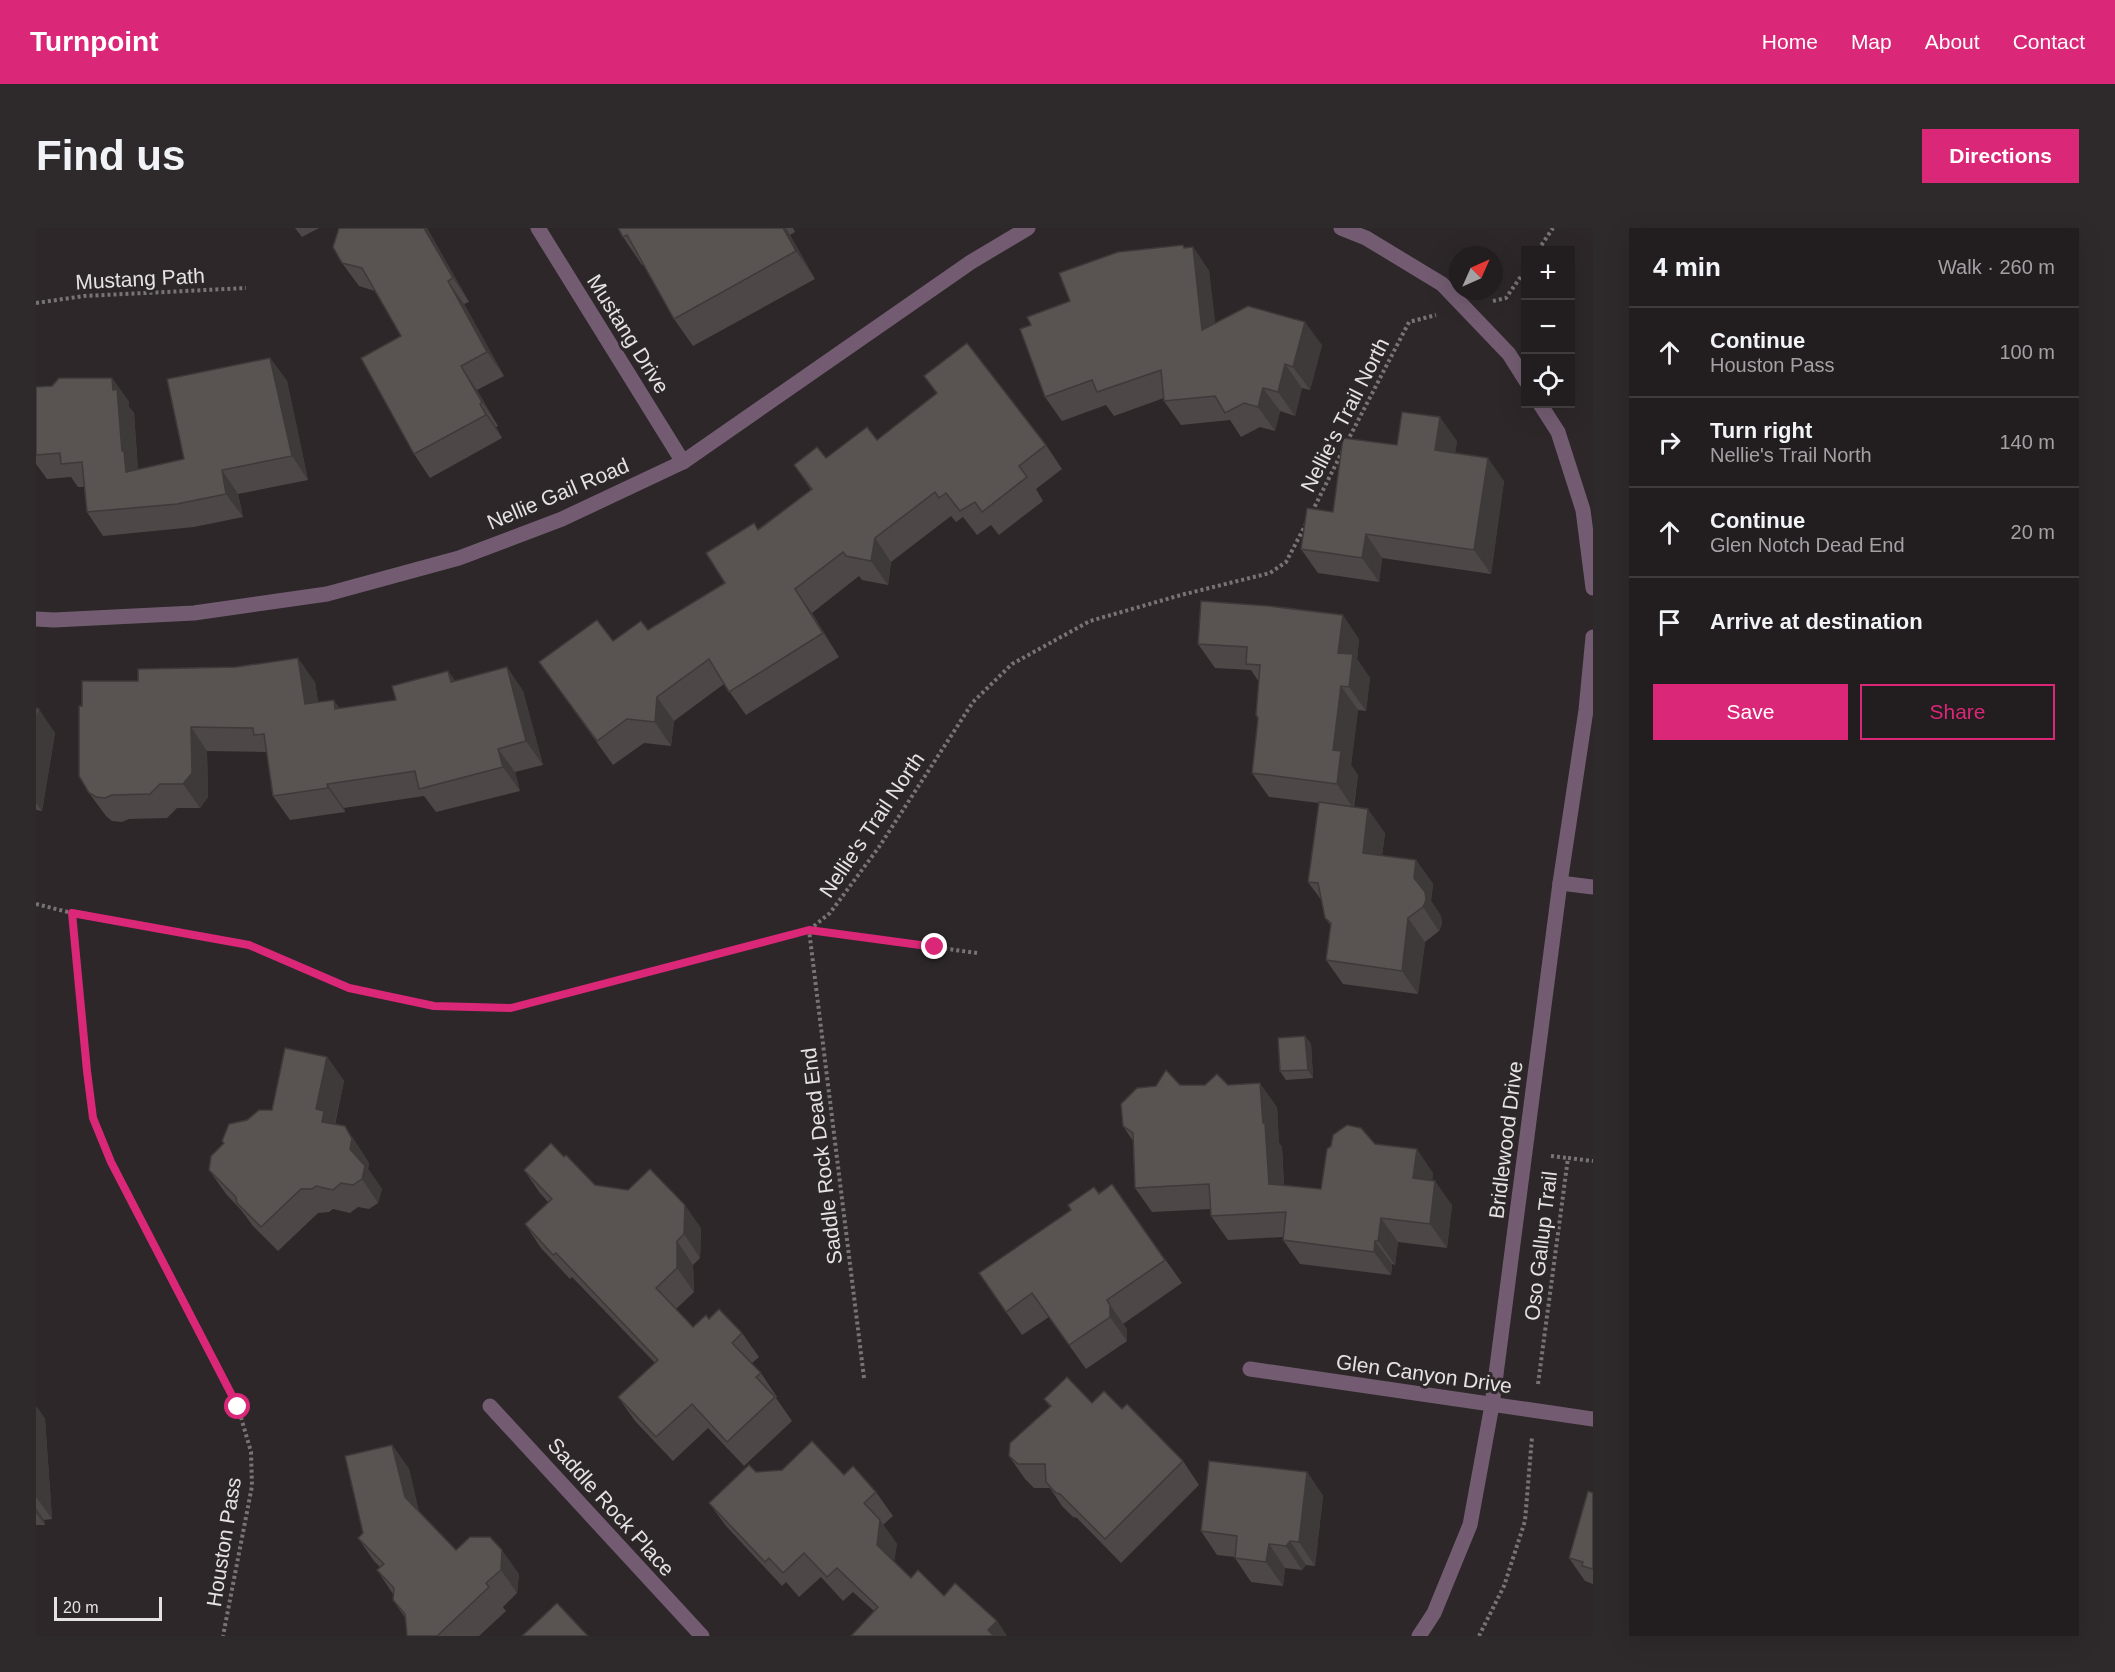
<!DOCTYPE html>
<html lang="en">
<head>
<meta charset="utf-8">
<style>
	body { margin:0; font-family:Arial,sans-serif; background:#2e2a2c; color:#f1f3f6 }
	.controls { position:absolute; right:18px; top:18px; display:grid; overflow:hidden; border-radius:0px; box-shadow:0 6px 24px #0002 }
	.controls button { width:54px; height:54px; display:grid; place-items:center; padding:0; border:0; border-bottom:2px solid #3f3b3d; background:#221d1f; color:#f1f3f6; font:30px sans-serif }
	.compass { position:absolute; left:1413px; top:18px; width:54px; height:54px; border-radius:50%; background:#221d1f; box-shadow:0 6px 24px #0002; rotate:45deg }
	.scale { position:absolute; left:18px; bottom:15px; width:108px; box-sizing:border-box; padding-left:6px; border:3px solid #e5e2e3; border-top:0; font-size:16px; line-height:21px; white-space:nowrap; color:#e5e2e3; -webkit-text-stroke:4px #2d2729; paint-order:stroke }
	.stop { position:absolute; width:18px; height:18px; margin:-14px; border:4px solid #db2777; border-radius:50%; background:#fff }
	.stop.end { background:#db2777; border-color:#fff; box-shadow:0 2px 6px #0008 }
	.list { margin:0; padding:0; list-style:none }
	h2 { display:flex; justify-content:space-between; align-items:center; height:78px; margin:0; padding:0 24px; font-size:26px }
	h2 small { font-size:20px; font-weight:400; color:#a2a2a4 }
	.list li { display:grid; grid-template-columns:39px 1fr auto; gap:18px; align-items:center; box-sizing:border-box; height:90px; padding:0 24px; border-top:2px solid #3f3b3d }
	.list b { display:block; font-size:22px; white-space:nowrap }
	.list p { margin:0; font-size:20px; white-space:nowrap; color:#a2a2a4 }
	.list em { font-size:20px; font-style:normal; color:#a2a2a4 }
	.actions { display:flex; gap:12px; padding:18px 24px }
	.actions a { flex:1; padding:14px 0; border:2px solid #db2777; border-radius:0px; text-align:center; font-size:21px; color:#db2777 }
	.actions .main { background:#db2777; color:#fff }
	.icon { flex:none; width:33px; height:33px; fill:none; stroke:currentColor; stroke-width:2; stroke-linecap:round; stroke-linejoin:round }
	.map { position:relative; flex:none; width:1557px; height:1408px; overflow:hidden; border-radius:0px }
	header { display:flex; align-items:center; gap:36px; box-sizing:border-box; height:84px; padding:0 30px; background:#db2777; color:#fff }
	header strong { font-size:28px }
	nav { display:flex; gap:33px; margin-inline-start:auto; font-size:21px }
	.intro { display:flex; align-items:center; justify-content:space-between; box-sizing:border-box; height:144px; padding:0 36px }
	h1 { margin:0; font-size:42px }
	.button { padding:15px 27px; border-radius:0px; background:#db2777; color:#fff; font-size:21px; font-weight:700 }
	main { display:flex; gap:36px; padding:0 36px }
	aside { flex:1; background:#221d1f; border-radius:0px; box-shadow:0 6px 24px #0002 }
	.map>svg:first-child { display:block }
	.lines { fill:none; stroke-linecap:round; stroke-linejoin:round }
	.path { stroke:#787375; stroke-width:4; stroke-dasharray:3 3; stroke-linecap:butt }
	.minor { stroke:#735c71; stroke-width:15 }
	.wall { fill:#4d4747 }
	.shaded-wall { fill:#3e3a39 }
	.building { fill:#595352; stroke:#3e3a39; stroke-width:1.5 }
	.route { stroke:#db2777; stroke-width:8 }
	.labels { text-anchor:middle; stroke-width:6; stroke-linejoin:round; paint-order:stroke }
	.street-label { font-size:21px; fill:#e5e2e3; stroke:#2d2729 }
</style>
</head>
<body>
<header>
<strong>Turnpoint</strong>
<nav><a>Home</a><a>Map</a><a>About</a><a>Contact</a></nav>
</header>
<div class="intro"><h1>Find us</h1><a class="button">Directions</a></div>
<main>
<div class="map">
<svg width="1557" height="1408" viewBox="0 0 1557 1408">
	<rect width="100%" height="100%" fill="#2d2729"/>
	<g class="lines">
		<!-- path -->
		<g class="path">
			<path d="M 1502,22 L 1517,0"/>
			<path d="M 1457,73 L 1470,70 L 1490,41"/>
			<path d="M 0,75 L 48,68 L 210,60"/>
			<path d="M 1311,214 L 1373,94 L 1400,87"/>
			<path d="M 1276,284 L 1306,224"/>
			<path d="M 0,676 L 36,685 L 213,717 L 313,760 L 398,778 L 475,780 L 773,702 L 794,685 L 843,619 L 937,474 L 976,436 L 1054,393 L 1145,367 L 1234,345 L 1250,334 L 1270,296"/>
			<path d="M 36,685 L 51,843 L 57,890 L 76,934 L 202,1179 L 215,1224 L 216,1258 L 187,1408"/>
			<path d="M 1515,928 L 1532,930"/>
			<path d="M 828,1150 L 773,702 L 941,725"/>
			<path d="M 1502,1156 L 1532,930 L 1557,933"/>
			<path d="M 1443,1408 L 1468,1358 L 1489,1293 L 1496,1209"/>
		</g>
		<!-- minor -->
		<g class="minor">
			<path d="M 502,0 L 647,234"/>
			<path d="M 1305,0 L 1330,10 L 1406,56 L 1473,126 L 1490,153"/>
			<path d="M 1504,176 L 1522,204 L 1547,282 L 1557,360"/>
			<path d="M 0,391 L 18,392 L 158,385 L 291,366 L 423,330 L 526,291 L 647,234 L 935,34 L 992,0"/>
			<path d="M 1524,655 L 1557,659"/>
			<path d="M 1214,1141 L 1557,1191"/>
			<path d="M 454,1178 L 666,1408"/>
			<path d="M 1383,1408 L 1398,1385 L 1434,1297 L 1456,1177 L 1524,655 L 1550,482 L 1557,409"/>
		</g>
	</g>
	<!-- wall -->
	<g class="wall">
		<path d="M 259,0 L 283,0 L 266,9 Z"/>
		<path d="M 391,0 L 433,74 L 428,76 L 468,148 L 441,162 L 462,198 L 460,199 L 466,210 L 394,250 L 378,226 L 365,108 L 339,63 L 323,58 L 306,35 Z"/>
		<path d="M 582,0 L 757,0 L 759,4 L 754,7 L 779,51 L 657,118 L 638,91 L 607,36 L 606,37 L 587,9 Z"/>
		<path d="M 1157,19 L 1173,43 L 1179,95 L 1286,117 L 1274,162 L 1266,160 L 1259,188 L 1244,183 L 1239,203 L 1224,199 L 1205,209 L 1194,192 L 1145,197 L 1128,173 L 1128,170 L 1078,188 L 1070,177 L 1026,193 L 1009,169 L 995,97 L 1149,20 Z"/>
		<path d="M 234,130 L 251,153 L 272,252 L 202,266 L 207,289 L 158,299 L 67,308 L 51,284 L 48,259 L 42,259 L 35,249 L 11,251 L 0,236 L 0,227 L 16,158 L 76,150 L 93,174 L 93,179 L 98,185 L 102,242 L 148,231 Z"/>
		<path d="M 888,148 L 1010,217 L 1026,241 L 1000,261 L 1007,273 L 963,307 L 955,297 L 941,307 L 927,289 L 920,294 L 915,288 L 855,334 L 852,357 L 826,352 L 823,348 L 776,385 L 803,429 L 710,487 L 688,456 L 638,493 L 635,518 L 608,515 L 577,537 L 503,434 L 577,413 L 612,402 L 689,355 L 722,301 L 775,262 L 758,237 L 790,230 L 841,212 L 901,166 Z"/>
		<path d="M 1421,213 L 1419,225 L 1468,253 L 1455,346 L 1346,330 L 1343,354 L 1282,345 L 1265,321 L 1297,284 L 1361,217 Z"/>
		<path d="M 1323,411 L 1321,431 L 1334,450 L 1330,483 L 1322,482 L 1315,537 L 1322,547 L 1318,579 L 1349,605 L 1346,628 L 1380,632 L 1397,656 L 1395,673 L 1405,688 L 1406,696 L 1403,703 L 1389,714 L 1382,766 L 1307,756 L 1290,732 L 1295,698 L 1289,690 L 1286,673 L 1272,654 L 1283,575 L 1233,569 L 1216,545 L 1222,490 L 1223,454 L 1215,442 L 1179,440 L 1162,416 Z"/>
		<path d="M 471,439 L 487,463 L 507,537 L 479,544 L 484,563 L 400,584 L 388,568 L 308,580 L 309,584 L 254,592 L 237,568 L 231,526 L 230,524 L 171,523 L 172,569 L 164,580 L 141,580 L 131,590 L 93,591 L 86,594 L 76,593 L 70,588 L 53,565 L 46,478 L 279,454 L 282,474 L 304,480 L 360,472 L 412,443 L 419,453 Z"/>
		<path d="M 0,480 L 19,505 L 6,583 L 0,582 Z"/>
		<path d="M 1269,808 L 1275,816 L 1277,850 L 1250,852 L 1244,843 Z"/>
		<path d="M 291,829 L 308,853 L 299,897 L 309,898 L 333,935 L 332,941 L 346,961 L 342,975 L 333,981 L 322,979 L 314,985 L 297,981 L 293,984 L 282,985 L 242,1023 L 217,998 L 205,982 L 190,966 L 173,942 L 211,892 L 236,882 Z"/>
		<path d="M 1144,857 L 1192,857 L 1241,879 L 1243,915 L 1246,919 L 1248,957 L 1285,961 L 1339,916 L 1397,945 L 1396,953 L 1416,977 L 1411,1020 L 1362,1014 L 1359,1037 L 1356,1036 L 1355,1047 L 1264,1036 L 1247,1012 L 1247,1009 L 1192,1012 L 1175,988 L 1175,981 L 1116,984 L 1099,960 L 1097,913 L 1087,898 Z"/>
		<path d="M 528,929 L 559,957 L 665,1000 L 664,1030 L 657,1037 L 658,1064 L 640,1081 L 657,1099 L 673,1091 L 706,1105 L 723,1129 L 715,1136 L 725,1145 L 741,1169 L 740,1170 L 756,1193 L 708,1238 L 672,1200 L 637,1233 L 599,1193 L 582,1169 L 619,1135 L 536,1049 L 534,1051 L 505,1020 L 489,996 L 512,974 L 504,965 L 488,942 Z"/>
		<path d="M 1076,956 L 1146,1055 L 1087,1096 L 1091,1101 L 1091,1113 L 1050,1141 L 1013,1089 L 986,1107 L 943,1045 Z"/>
		<path d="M 1008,1171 L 1056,1175 L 1086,1181 L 1147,1233 L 1163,1257 L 1085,1335 L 1041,1290 L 1037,1289 L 1026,1278 L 1014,1260 L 998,1260 L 989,1251 L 973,1228 L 1014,1179 Z"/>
		<path d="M 0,1178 L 9,1191 L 16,1291 L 8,1292 L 9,1297 L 0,1297 Z"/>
		<path d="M 356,1217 L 373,1241 L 383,1284 L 420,1322 L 483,1346 L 481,1365 L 467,1379 L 470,1383 L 443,1408 L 371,1408 L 370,1391 L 357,1372 L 357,1366 L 341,1342 L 344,1339 L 338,1333 L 322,1310 L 327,1305 Z"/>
		<path d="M 720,1244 L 808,1247 L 840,1264 L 857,1288 L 847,1297 L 861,1316 L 858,1333 L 875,1350 L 908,1368 L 961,1393 L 971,1408 L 815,1408 L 838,1383 L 817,1364 L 807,1373 L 785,1349 L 763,1369 L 750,1354 L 746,1358 L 690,1298 L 673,1275 Z"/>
		<path d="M 1271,1244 L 1287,1268 L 1279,1338 L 1270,1337 L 1266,1342 L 1249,1340 L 1247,1358 L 1215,1354 L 1199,1330 L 1199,1329 L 1181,1327 L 1165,1303 Z"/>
		<path d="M 1557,1265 L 1557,1356 L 1549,1353 L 1533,1330 Z"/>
	</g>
	<!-- shaded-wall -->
	<g class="shaded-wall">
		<path d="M 388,0 L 391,0 L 433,74 L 417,50 Z"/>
		<path d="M 747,0 L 750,0 L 754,7 L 779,51 L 760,23 Z"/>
		<path d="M 1147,17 L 1158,33 L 1157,19 L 1173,43 L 1183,125 L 1166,102 Z"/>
		<path d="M 412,53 L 428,76 L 468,148 L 451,124 Z"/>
		<path d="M 1269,94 L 1286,117 L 1274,162 L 1257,139 Z"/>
		<path d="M 234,130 L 251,153 L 272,252 L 256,228 Z"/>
		<path d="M 1249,136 L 1266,160 L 1259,188 L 1242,164 Z"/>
		<path d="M 425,138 L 441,162 L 462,198 L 446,174 Z"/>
		<path d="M 76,150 L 93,174 L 93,179 L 98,185 L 102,243 L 90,244 L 86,223 Z"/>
		<path d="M 1227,160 L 1244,183 L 1239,203 L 1222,179 Z"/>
		<path d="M 444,176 L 460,199 L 466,210 L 450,187 Z"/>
		<path d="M 1404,189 L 1421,213 L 1416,246 L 1399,222 Z"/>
		<path d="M 1452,230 L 1468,253 L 1455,346 L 1438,322 Z"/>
		<path d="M 186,242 L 202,266 L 207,289 L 190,266 Z"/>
		<path d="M 1330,306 L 1346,330 L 1343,354 L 1326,330 Z"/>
		<path d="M 839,310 L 855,334 L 852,357 L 835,333 Z"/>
		<path d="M 759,361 L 776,385 L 803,429 L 787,405 Z"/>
		<path d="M 1307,387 L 1323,411 L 1321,431 L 1334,450 L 1330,483 L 1313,459 L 1302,425 Z"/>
		<path d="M 262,430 L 279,454 L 286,500 L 269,476 Z"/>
		<path d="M 471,439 L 487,463 L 507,537 L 490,513 Z"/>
		<path d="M 412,443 L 429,467 L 415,454 Z"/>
		<path d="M 1305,458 L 1322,482 L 1315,537 L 1322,547 L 1317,580 L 1301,556 L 1297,522 Z"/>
		<path d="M 621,469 L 638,493 L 635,518 L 619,494 Z"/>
		<path d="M 298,472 L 315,496 L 299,481 Z"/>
		<path d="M 3,481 L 19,505 L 6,583 L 0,575 L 0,496 Z"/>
		<path d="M 155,499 L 171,523 L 172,569 L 164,580 L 147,556 Z"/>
		<path d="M 462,521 L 479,544 L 484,563 L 467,539 Z"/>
		<path d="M 291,556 L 308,580 L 309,584 L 292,560 Z"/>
		<path d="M 1332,581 L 1349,605 L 1343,649 L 1327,625 Z"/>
		<path d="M 1380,632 L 1397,656 L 1395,673 L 1405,688 L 1406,696 L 1403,703 L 1387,679 L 1378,650 Z"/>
		<path d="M 1372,690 L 1389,714 L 1382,766 L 1366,743 Z"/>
		<path d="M 1269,808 L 1275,816 L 1277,850 L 1272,842 Z"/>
		<path d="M 291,829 L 308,853 L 298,898 L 286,894 L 280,881 Z"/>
		<path d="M 1224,855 L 1241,879 L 1243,915 L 1246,919 L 1249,979 L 1233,956 L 1227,895 Z"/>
		<path d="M 309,898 L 333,935 L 332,941 L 346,961 L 342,975 L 326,951 L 314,921 Z"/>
		<path d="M 1381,921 L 1397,945 L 1394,974 L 1377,950 Z"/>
		<path d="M 1399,953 L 1416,977 L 1411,1020 L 1394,996 Z"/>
		<path d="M 649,977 L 665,1000 L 664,1030 L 648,1006 Z"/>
		<path d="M 1345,990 L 1362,1014 L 1359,1037 L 1342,1013 Z"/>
		<path d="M 641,1013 L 657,1037 L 658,1064 L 641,1040 Z"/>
		<path d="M 1339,1013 L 1356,1036 L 1355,1047 L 1338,1024 Z"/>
		<path d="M 1074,1077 L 1091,1101 L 1091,1113 L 1074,1089 Z"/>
		<path d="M 0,1178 L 9,1191 L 16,1291 L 0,1269 Z"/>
		<path d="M 356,1217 L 373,1241 L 385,1292 L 369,1269 Z"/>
		<path d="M 1271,1244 L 1287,1268 L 1279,1338 L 1263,1314 Z"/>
		<path d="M 0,1280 L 8,1292 L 9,1297 L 0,1285 Z"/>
		<path d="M 844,1292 L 861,1316 L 857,1340 L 841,1317 Z"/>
		<path d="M 1254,1313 L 1270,1337 L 1266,1342 L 1250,1318 Z"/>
		<path d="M 1233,1316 L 1249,1340 L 1247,1358 L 1230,1334 Z"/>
		<path d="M 466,1322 L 483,1346 L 481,1365 L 465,1342 Z"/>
		<path d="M 961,1393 L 971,1408 L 956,1408 L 952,1402 Z"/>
	</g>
	<!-- building -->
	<g class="building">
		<path d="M 303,0 L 388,0 L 417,50 L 412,53 L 451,124 L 425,138 L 446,174 L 444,176 L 450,187 L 378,226 L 325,130 L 365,108 L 326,40 L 306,35 L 297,19 Z"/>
		<path d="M 582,0 L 747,0 L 760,23 L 638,91 L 591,7 L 587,9 Z"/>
		<path d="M 1147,17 L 1148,20 L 1157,19 L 1166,102 L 1212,78 L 1269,94 L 1257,139 L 1249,136 L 1242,164 L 1227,160 L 1222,179 L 1208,175 L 1189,185 L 1179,168 L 1128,173 L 1125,142 L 1061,164 L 1056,152 L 1009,169 L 984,101 L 995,97 L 991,89 L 1034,73 L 1023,45 L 1082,24 Z"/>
		<path d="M 931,115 L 1010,217 L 983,238 L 991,249 L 946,284 L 939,274 L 924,283 L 910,265 L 903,270 L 899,264 L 839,310 L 835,333 L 810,328 L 807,324 L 759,361 L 787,405 L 693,464 L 673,431 L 621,469 L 619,494 L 591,491 L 561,513 L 503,434 L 561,392 L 577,413 L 605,393 L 612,402 L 689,355 L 670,325 L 718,295 L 722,302 L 776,261 L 758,237 L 781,219 L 790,230 L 831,199 L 841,212 L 901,165 L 888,148 Z"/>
		<path d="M 234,130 L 256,228 L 186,242 L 190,266 L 141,276 L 51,284 L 46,234 L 25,236 L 24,225 L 0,227 L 0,159 L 16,158 L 23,150 L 76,150 L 77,162 L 81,161 L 86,223 L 88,223 L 90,244 L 148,231 L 131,151 Z"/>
		<path d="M 1366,184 L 1404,189 L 1399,222 L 1452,230 L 1438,322 L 1330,306 L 1326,330 L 1265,321 L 1271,280 L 1297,284 L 1307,210 L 1361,217 Z"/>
		<path d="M 1165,373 L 1233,378 L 1307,387 L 1302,425 L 1317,426 L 1313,459 L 1305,458 L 1297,522 L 1305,523 L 1301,556 L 1216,545 L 1222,490 L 1220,487 L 1224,437 L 1210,436 L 1211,419 L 1162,416 Z"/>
		<path d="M 262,430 L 269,476 L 298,472 L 299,481 L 360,472 L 356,458 L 412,443 L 415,454 L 471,439 L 490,513 L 462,521 L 467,539 L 383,561 L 379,543 L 291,556 L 292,560 L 237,568 L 228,506 L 218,507 L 217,500 L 155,499 L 156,545 L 147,556 L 124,556 L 114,566 L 76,567 L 69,570 L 60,569 L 53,565 L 43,548 L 43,478 L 46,478 L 46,453 L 102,453 L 102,441 L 200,439 Z"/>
		<path d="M 0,480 L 3,481 L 0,496 Z"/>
		<path d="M 1283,574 L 1332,581 L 1327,625 L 1380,632 L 1378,650 L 1389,664 L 1390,672 L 1387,679 L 1372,690 L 1366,743 L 1290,732 L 1295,695 L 1289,690 L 1282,655 L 1272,654 Z"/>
		<path d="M 1269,808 L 1272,842 L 1244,843 L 1242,810 Z"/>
		<path d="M 249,820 L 291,829 L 280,881 L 288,883 L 286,894 L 309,898 L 316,911 L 314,921 L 329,938 L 326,951 L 317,957 L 305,955 L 297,962 L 280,958 L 276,961 L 265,961 L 225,999 L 201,975 L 200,969 L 173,942 L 175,928 L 188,915 L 186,913 L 193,896 L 211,892 L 223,882 L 236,882 Z"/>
		<path d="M 1130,842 L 1144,857 L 1169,857 L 1181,846 L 1192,857 L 1224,855 L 1227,895 L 1229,895 L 1233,956 L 1285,961 L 1291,921 L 1295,918 L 1297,907 L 1311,897 L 1325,900 L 1339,916 L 1381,921 L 1377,950 L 1399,953 L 1394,996 L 1345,990 L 1342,1013 L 1339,1013 L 1338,1024 L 1247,1012 L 1250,984 L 1175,988 L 1173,956 L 1099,960 L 1097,905 L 1087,898 L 1085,876 L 1101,860 L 1120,858 Z"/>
		<path d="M 515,915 L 528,929 L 530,927 L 559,957 L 592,962 L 614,941 L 649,977 L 648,1006 L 641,1013 L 641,1040 L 620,1060 L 657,1099 L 670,1087 L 673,1091 L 683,1081 L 706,1105 L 696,1115 L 725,1145 L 720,1149 L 739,1169 L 691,1214 L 656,1176 L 620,1209 L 582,1169 L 622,1132 L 520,1025 L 517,1027 L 489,996 L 516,971 L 488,942 Z"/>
		<path d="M 1076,956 L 1129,1032 L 1071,1072 L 1074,1077 L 1074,1089 L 1033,1117 L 996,1065 L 970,1084 L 943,1045 L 1035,982 L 1032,977 L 1058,959 L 1063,966 Z"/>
		<path d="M 1031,1149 L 1056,1175 L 1068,1163 L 1086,1181 L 1091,1176 L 1147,1233 L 1069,1311 L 1024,1266 L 1020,1265 L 1010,1254 L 1009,1236 L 982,1236 L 973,1228 L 974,1215 L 1015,1178 L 1008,1171 Z"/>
		<path d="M 776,1213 L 808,1247 L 817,1238 L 840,1264 L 828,1275 L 844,1292 L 841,1317 L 875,1350 L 882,1342 L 908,1368 L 919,1355 L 961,1393 L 952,1402 L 958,1408 L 815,1408 L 842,1379 L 801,1340 L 791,1349 L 768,1325 L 747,1345 L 733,1330 L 729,1334 L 673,1275 L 713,1237 L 720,1244 L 746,1242 Z"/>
		<path d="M 356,1217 L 369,1269 L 420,1322 L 434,1309 L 454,1309 L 466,1322 L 465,1342 L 450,1355 L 453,1359 L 401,1408 L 371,1408 L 369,1386 L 357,1372 L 358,1360 L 341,1342 L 348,1336 L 322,1310 L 327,1305 L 309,1228 Z"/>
		<path d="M 1173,1233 L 1271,1244 L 1263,1314 L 1254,1313 L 1250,1318 L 1233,1316 L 1230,1334 L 1199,1330 L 1201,1308 L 1165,1303 Z"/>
		<path d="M 1552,1263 L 1557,1265 L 1557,1341 L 1546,1338 L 1547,1334 L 1533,1330 Z"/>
		<path d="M 521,1375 L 552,1408 L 486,1408 Z"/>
	</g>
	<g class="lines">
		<!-- route -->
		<path class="route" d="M 202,1179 L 75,934 L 57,890 L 51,843 L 36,685 L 213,717 L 313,760 L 398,778 L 475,780 L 773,702 L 899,719"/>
	</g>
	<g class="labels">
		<!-- street labels -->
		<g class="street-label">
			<text transform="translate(104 51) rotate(-3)" y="7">Mustang Path</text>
			<text transform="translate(592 106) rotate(58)" y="7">Mustang Drive</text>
			<text transform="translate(1309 187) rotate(-63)" y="7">Nellie's Trail North</text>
			<text transform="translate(522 266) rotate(-23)" y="7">Nellie Gail Road</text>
			<text transform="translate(836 597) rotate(-56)" y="7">Nellie's Trail North</text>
			<text transform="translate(1470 912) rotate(-83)" y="7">Bridlewood Drive</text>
			<text transform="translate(786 928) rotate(-97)" y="7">Saddle Rock Dead End</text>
			<text transform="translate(1505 1018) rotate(-83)" y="7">Oso Gallup Trail</text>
			<text transform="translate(1388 1146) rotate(8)" y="7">Glen Canyon Drive</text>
			<text transform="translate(575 1279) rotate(48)" y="7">Saddle Rock Place</text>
			<text transform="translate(188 1314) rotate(-81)" y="7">Houston Pass</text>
		</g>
	</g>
</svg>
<div class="controls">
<button>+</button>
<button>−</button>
<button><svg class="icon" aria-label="locate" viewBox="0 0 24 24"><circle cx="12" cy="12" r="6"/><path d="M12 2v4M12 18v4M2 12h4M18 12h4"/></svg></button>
</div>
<svg class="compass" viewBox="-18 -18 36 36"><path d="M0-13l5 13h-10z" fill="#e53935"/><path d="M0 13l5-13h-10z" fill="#a2a2a4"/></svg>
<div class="scale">20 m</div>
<div class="stop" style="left:202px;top:1179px"></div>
<div class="stop end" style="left:899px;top:719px"></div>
</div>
<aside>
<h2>4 min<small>Walk · 260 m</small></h2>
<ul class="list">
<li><svg class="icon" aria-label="ahead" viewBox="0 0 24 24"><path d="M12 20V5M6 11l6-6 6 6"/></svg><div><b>Continue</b><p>Houston Pass</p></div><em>100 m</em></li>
<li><svg class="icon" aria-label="right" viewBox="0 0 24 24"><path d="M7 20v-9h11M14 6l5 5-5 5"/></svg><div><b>Turn right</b><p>Nellie's Trail North</p></div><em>140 m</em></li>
<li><svg class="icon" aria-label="ahead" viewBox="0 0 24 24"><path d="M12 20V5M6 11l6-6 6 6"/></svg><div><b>Continue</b><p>Glen Notch Dead End</p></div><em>20 m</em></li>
<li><svg class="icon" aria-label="arrive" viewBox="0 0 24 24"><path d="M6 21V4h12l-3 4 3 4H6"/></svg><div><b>Arrive at destination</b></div></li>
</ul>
<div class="actions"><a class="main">Save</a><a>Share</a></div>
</aside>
</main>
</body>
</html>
